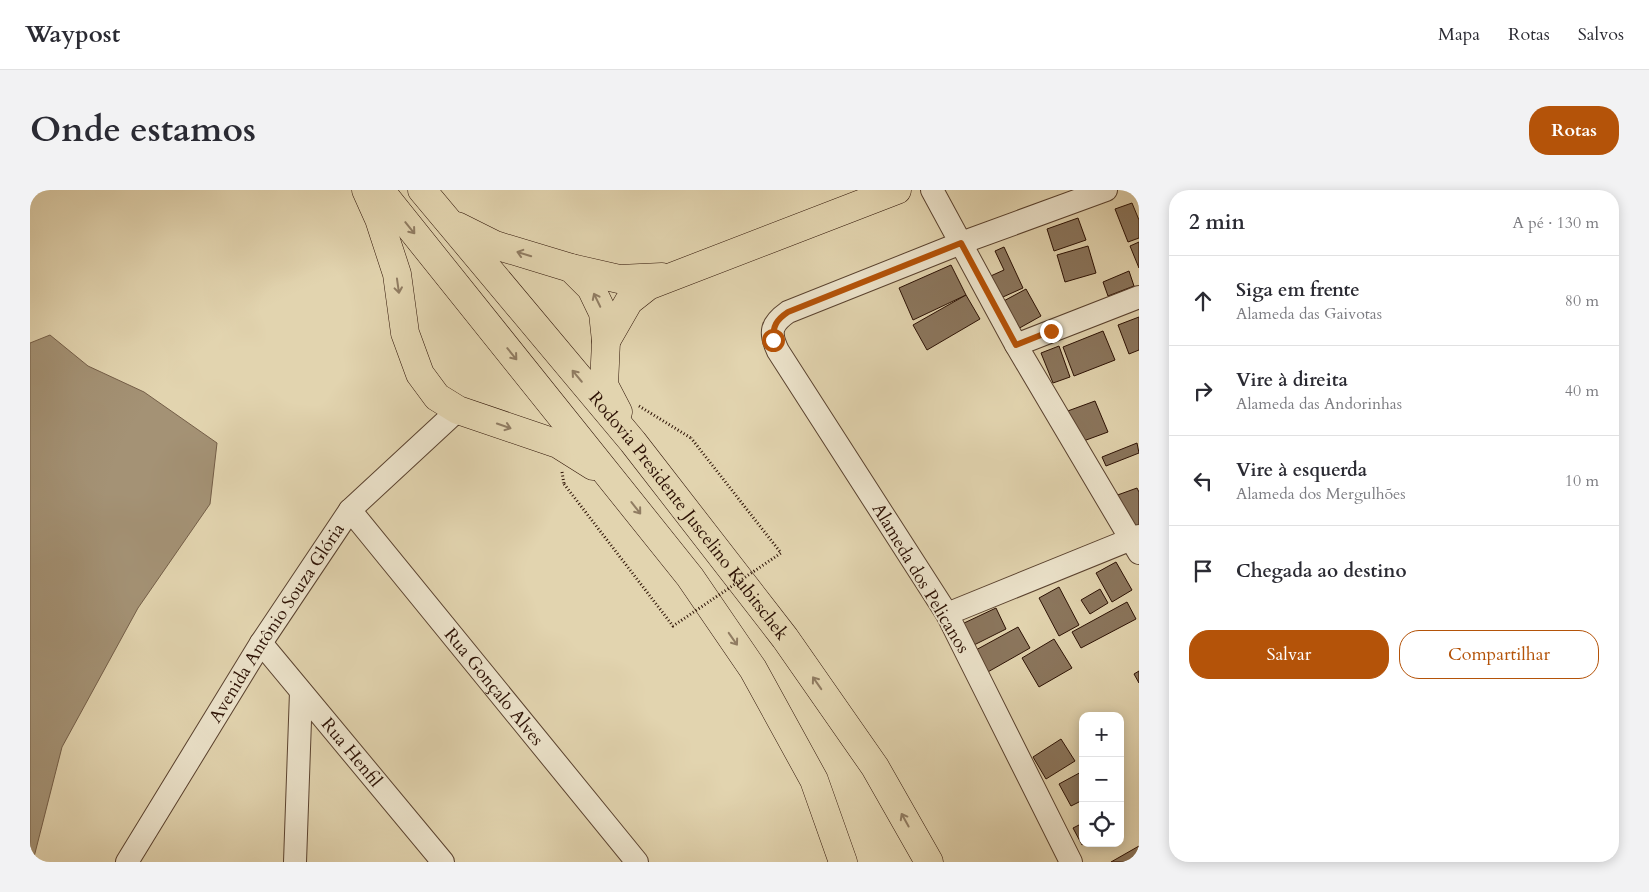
<!DOCTYPE html>
<html lang="pt">
<head>
<meta charset="utf-8">
<style>
	body { margin:0; font-family:Cardo,serif; background:#f2f2f3; color:#2b2b33 }
	.controls { position:absolute; right:15px; bottom:15px; display:grid; overflow:hidden; border-radius:10px; box-shadow:0 2px 12px #0003 }
	.controls button { width:45px; height:45px; display:grid; place-items:center; padding:0; border:0; border-bottom:1px solid #e1e1e2; background:#fff; color:#2b2b33; font:25px sans-serif }
	.stop { position:absolute; width:15px; height:15px; margin:-11px; border:4px solid #b45309; border-radius:50%; background:#fff }
	.stop.end { background:#b45309; border-color:#fff; box-shadow:0 1px 5px #0008 }
	.list { margin:0; padding:0; list-style:none }
	h2 { display:flex; justify-content:space-between; align-items:center; height:65px; margin:0; padding:0 20px; font-size:21px }
	h2 small { font-size:16px; font-weight:400; color:#7c7c81 }
	.list li { display:grid; grid-template-columns:32px 1fr auto; gap:15px; align-items:center; box-sizing:border-box; height:90px; padding:0 20px; border-top:1px solid #e1e1e2 }
	.list b { display:block; font-size:19px; white-space:nowrap }
	.list p { margin:0; font-size:16px; white-space:nowrap; color:#7c7c81 }
	.list em { font-size:16px; font-style:normal; color:#7c7c81 }
	.actions { display:flex; gap:10px; padding:15px 20px }
	.actions a { flex:1; padding:11px 0; border:1px solid #b45309; border-radius:20px; text-align:center; font-size:18px; color:#b45309 }
	.actions .main { background:#b45309; color:#fff }
	.icon { flex:none; width:28px; height:28px; fill:none; stroke:currentColor; stroke-width:2; stroke-linecap:round; stroke-linejoin:round }
	.map { position:relative; flex:none; width:1109px; height:672px; overflow:hidden; border-radius:20px }
	header { display:flex; align-items:center; gap:30px; box-sizing:border-box; height:70px; padding:0 25px; background:#fff; border-bottom:1px solid #e1e1e2 }
	header strong { font-size:24px }
	nav { display:flex; gap:28px; margin-inline-start:auto; font-size:18px }
	.intro { display:flex; align-items:center; justify-content:space-between; box-sizing:border-box; height:120px; padding:0 30px }
	h1 { margin:0; font-size:35px }
	.button { padding:12px 22px; border-radius:20px; background:#b45309; color:#fff; font-size:18px; font-weight:700 }
	main { display:flex; gap:30px; padding:0 30px }
	aside { flex:1; background:#fff; border-radius:20px; box-shadow:0 2px 12px #0003 }
	.map>svg:first-child { display:block }
	.water { fill:#a49275; stroke:#745e48 }
	.building { fill:#8b765d; stroke:#2c1104 }
	.lines { fill:none; stroke-linecap:round; stroke-linejoin:round }
	.minor-casing { stroke:#5a422f; stroke-width:24 }
	.highway-casing { stroke:#2c1104; stroke-width:29 }
	.path { stroke:#2c1104; stroke-width:3; stroke-dasharray:1 2.5; stroke-linecap:butt }
	.minor { stroke:#ece3cb; stroke-width:22 }
	.highway { stroke:#e2d4af; stroke-width:28 }
	.path-bridge { stroke:#2c1104; stroke-width:3; stroke-dasharray:1 2.5; stroke-linecap:butt }
	.oneway { stroke:#907c62 }
	.route { stroke:#b45309; stroke-width:6 }
	.labels { text-anchor:middle; stroke-width:4; stroke-linejoin:round; paint-order:stroke }
	.street-label { font-size:18px; fill:#2c1104; stroke:#ece3cb }
</style>
</head>
<body>
<header>
<strong>Waypost</strong>
<nav><a>Mapa</a><a>Rotas</a><a>Salvos</a></nav>
</header>
<div class="intro"><h1>Onde estamos</h1><a class="button">Rotas</a></div>
<main>
<div class="map">
<svg width="1109" height="672" viewBox="0 0 1109 672">
	<rect width="100%" height="100%" fill="#e2d4af"/>
	<filter id="stains"><feTurbulence type="fractalNoise" baseFrequency=".004" numOctaves="4"/><feColorMatrix values="0 0 0 0 .2 0 0 0 0 .09 0 0 0 0 .02 0 0 0 .5 -.17"/></filter>
	<radialGradient id="worn" r=".72"><stop offset=".6" stop-color="#630" stop-opacity="0"/><stop offset="1" stop-color="#630" stop-opacity=".3"/></radialGradient>
	<!-- water -->
	<path class="water" d="M 20,145 L 58,176 L 114,202 L 187,253 L 180,314 L 108,418 L 32,557 L 4,667 L 0,672 L 0,153 Z"/>
	<!-- building -->
	<g class="building">
		<path d="M 1102,13 L 1109,30 L 1109,48 L 1098,52 L 1085,19 Z"/>
		<path d="M 1048,28 L 1056,50 L 1024,61 L 1017,39 Z"/>
		<path d="M 1109,52 L 1109,78 L 1100,56 Z"/>
		<path d="M 1058,56 L 1066,83 L 1035,92 L 1027,65 Z"/>
		<path d="M 974,57 L 993,98 L 964,111 L 954,89 L 974,80 L 965,61 Z"/>
		<path d="M 921,75 L 936,105 L 883,130 L 869,98 Z"/>
		<path d="M 1099,81 L 1104,96 L 1078,106 L 1073,92 Z"/>
		<path d="M 996,99 L 1011,126 L 986,140 L 970,113 Z"/>
		<path d="M 936,105 L 950,129 L 897,160 L 883,135 Z"/>
		<path d="M 1109,127 L 1109,160 L 1099,164 L 1088,135 Z"/>
		<path d="M 1073,141 L 1085,170 L 1044,186 L 1033,157 Z"/>
		<path d="M 1029,156 L 1040,187 L 1023,193 L 1011,163 Z"/>
		<path d="M 1065,211 L 1078,242 L 1048,253 L 1035,222 Z"/>
		<path d="M 1107,253 L 1109,263 L 1076,276 L 1072,267 Z"/>
		<path d="M 1107,298 L 1109,302 L 1109,335 L 1100,338 L 1082,307 Z"/>
		<path d="M 1086,372 L 1102,400 L 1082,412 L 1066,383 Z"/>
		<path d="M 1029,397 L 1049,435 L 1029,446 L 1009,408 Z"/>
		<path d="M 1070,399 L 1078,413 L 1060,424 L 1051,410 Z"/>
		<path d="M 1097,412 L 1106,429 L 1051,458 L 1042,442 Z"/>
		<path d="M 966,418 L 976,439 L 942,456 L 932,434 Z"/>
		<path d="M 988,437 L 1000,458 L 956,483 L 944,461 Z"/>
		<path d="M 1024,449 L 1042,478 L 1009,497 L 992,468 Z"/>
		<path d="M 1109,481 L 1109,493 L 1104,484 Z"/>
		<path d="M 1031,549 L 1045,571 L 1016,589 L 1003,567 Z"/>
		<path d="M 1053,581 L 1053,610 L 1041,616 L 1029,594 Z"/>
		<path d="M 1053,633 L 1053,653 L 1055,653 L 1052,655 L 1043,638 Z"/>
		<path d="M 1109,656 L 1109,672 L 1081,672 Z"/>
	</g>
	<g class="lines">
		<defs>
			<g id="minor">
				<path d="M 902,0 L 986,155 L 1109,363"/>
				<path d="M 986,155 L 1109,107"/>
				<path id="s1" d="M 320,320 L 607,672"/>
				<path d="M 917,424 L 1109,346"/>
				<path id="s2" d="M 231,453 L 413,672"/>
				<path id="s3" d="M 97,672 L 231,453 L 320,320 L 428,220"/>
				<path d="M 265,672 L 271,502"/>
				<path d="M 1041,672 L 917,424 L 748,161 C 739,142 741,134 758,122 L 931,53 L 1076,0"/>
			</g>
			<g id="highway">
				<path d="M 336,0 L 349,29 L 367,84 L 375,143 L 390,184 L 407,207 L 428,220 L 528,254 L 563,276"/>
				<path d="M 350,0 L 660,387 L 723,479 L 784,590 L 813,672"/>
				<path id="s4" d="M 392,0 L 603,252 L 755,448 L 845,577 L 899,672"/>
				<path d="M 427,36 L 465,55 L 541,78 L 589,89 L 632,87"/>
				<path d="M 541,78 L 561,98 L 573,123 L 576,151 L 574,195 L 588,222"/>
				<path d="M 576,151 L 599,111 L 618,96 L 867,0"/>
			</g>
		</defs>
		<!-- minor casing -->
		<use href="#minor" class="minor-casing"/>
		<!-- highway casing -->
		<use href="#highway" class="highway-casing"/>
		<!-- path -->
		<g class="path">
			<path d="M 609,216 L 661,248"/>
			<path d="M 532,282 L 534,294"/>
		</g>
		<!-- minor -->
		<use href="#minor" class="minor"/>
		<!-- highway -->
		<use href="#highway" class="highway"/>
		<!-- path-bridge -->
		<path class="path-bridge" d="M 534,294 L 643,436 L 751,363 L 661,248"/>
	</g>
	<!-- one-way arrows -->
	<defs><path id="oneway-shaft" d="M-6 0H5M1.5-3L5.5 0L1.5 3" fill="none" stroke-width="1.6" stroke-linecap="round" stroke-linejoin="round" transform="scale(1.25)"/></defs>
	<g class="oneway">
		<use href="#oneway-shaft" transform="translate(380 38) rotate(51)"/>
		<use href="#oneway-shaft" transform="translate(494 64) rotate(-163)"/>
		<use href="#oneway-shaft" transform="translate(368 96) rotate(82)"/>
		<use href="#oneway-shaft" transform="translate(567 110) rotate(-116)"/>
		<use href="#oneway-shaft" transform="translate(482 164) rotate(51)"/>
		<use href="#oneway-shaft" transform="translate(547 186) rotate(-130)"/>
		<use href="#oneway-shaft" transform="translate(474 236) rotate(19)"/>
		<use href="#oneway-shaft" transform="translate(606 318) rotate(52)"/>
		<use href="#oneway-shaft" transform="translate(703 449) rotate(55)"/>
		<use href="#oneway-shaft" transform="translate(787 493) rotate(-125)"/>
		<use href="#oneway-shaft" transform="translate(875 630) rotate(-119)"/>
	</g>
	<g class="lines">
		<!-- route -->
		<path class="route" d="M 743,150 C 743,136 746,130 758,122 L 931,53 L 986,155 L 1021,141"/>
	</g>
	<g class="labels">
		<!-- street labels -->
		<g class="street-label">
			<text dy="6" stroke="none"><textPath href="#s4" startOffset="421">Rodovia Presidente Juscelino Kubitschek</textPath></text>
			<text transform="translate(891 388) rotate(59)" y="6">Alameda dos Pelicanos</text>
			<text dy="6" stroke="none"><textPath href="#s3" startOffset="282">Avenida Antônio Souza Glória</textPath></text>
			<text dy="6" stroke="none"><textPath href="#s1" startOffset="228">Rua Gonçalo Alves</textPath></text>
			<text dy="6" stroke="none"><textPath href="#s2" startOffset="142">Rua Henfil</textPath></text>
		</g>
	</g>
	<rect width="100%" height="100%" filter="url(#stains)"/>
	<rect width="100%" height="100%" fill="url(#worn)"/>
</svg>
<div class="controls">
<button>+</button>
<button>−</button>
<button><svg class="icon" aria-label="locate" viewBox="0 0 24 24"><circle cx="12" cy="12" r="6"/><path d="M12 2v4M12 18v4M2 12h4M18 12h4"/></svg></button>
</div>
<div class="stop" style="left:743px;top:150px"></div>
<div class="stop end" style="left:1021px;top:141px"></div>
</div>
<aside>
<h2>2 min<small>A pé · 130 m</small></h2>
<ul class="list">
<li><svg class="icon" aria-label="ahead" viewBox="0 0 24 24"><path d="M12 20V5M6 11l6-6 6 6"/></svg><div><b>Siga em frente</b><p>Alameda das Gaivotas</p></div><em>80 m</em></li>
<li><svg class="icon" aria-label="right" viewBox="0 0 24 24"><path d="M7 20v-9h11M14 6l5 5-5 5"/></svg><div><b>Vire à direita</b><p>Alameda das Andorinhas</p></div><em>40 m</em></li>
<li><svg class="icon" aria-label="left" viewBox="0 0 24 24"><path d="M17 20v-9H6M10 6l-5 5 5 5"/></svg><div><b>Vire à esquerda</b><p>Alameda dos Mergulhões</p></div><em>10 m</em></li>
<li><svg class="icon" aria-label="arrive" viewBox="0 0 24 24"><path d="M6 21V4h12l-3 4 3 4H6"/></svg><div><b>Chegada ao destino</b></div></li>
</ul>
<div class="actions"><a class="main">Salvar</a><a>Compartilhar</a></div>
</aside>
</main>
</body>
</html>
